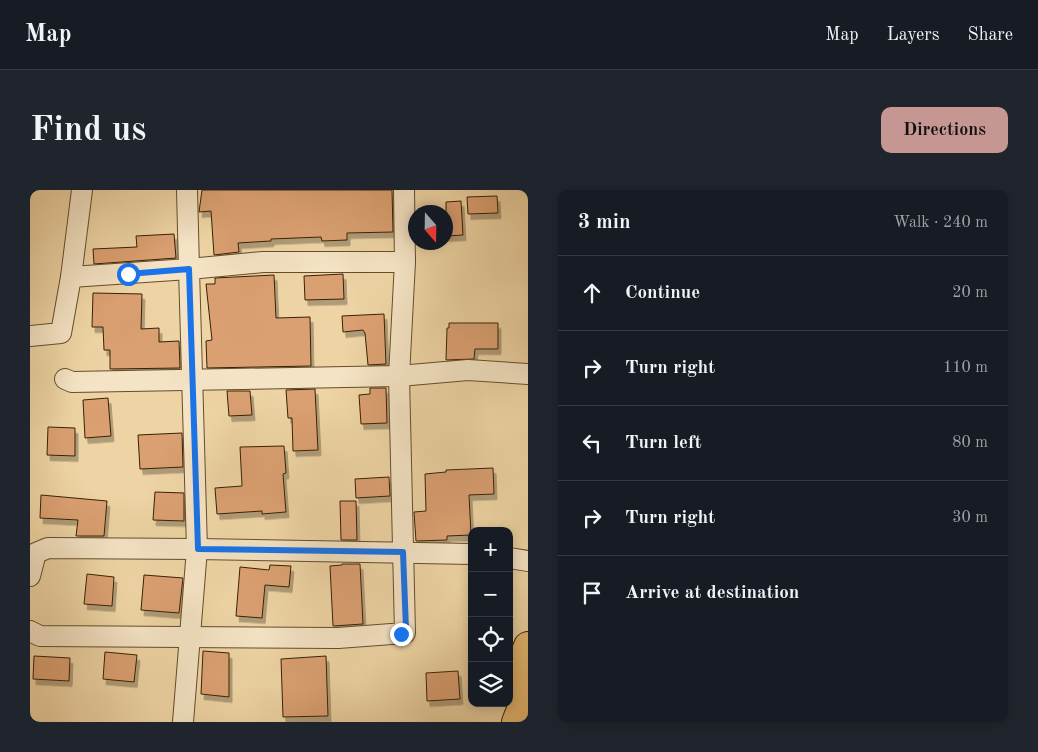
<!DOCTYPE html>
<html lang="en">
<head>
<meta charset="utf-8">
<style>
	body { margin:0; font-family:"Old Standard TT",serif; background:#20242c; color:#f1f3f6 }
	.controls { position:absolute; right:15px; bottom:15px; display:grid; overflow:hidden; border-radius:10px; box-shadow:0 2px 12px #0003 }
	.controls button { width:45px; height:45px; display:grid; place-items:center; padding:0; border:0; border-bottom:1px solid #363941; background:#171b24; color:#f1f3f6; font:25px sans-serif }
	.compass { position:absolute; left:378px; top:15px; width:45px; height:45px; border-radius:50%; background:#171b24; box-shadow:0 2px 12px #0003; rotate:160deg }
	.stop { position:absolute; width:15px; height:15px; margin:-11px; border:4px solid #1a73e8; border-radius:50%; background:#fff }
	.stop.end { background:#1a73e8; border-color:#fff; box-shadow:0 1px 5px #0008 }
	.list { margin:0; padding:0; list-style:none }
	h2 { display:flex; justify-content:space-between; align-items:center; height:65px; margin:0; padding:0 20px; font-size:21px }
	h2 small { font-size:16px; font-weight:400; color:#9ea1a6 }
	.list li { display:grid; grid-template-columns:32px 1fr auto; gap:15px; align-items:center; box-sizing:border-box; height:75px; padding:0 20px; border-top:1px solid #363941 }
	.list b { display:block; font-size:19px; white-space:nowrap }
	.list em { font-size:16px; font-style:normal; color:#9ea1a6 }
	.icon { flex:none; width:28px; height:28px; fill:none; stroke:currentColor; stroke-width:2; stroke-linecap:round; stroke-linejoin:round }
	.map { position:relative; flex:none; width:498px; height:532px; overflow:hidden; border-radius:10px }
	header { display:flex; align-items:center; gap:30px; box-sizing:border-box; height:70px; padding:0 25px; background:#171b24; border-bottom:1px solid #363941 }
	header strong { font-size:24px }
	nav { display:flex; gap:28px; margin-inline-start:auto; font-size:18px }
	.intro { display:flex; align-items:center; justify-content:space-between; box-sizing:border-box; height:120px; padding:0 30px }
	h1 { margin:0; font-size:35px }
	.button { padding:12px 22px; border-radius:10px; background:#c59692; color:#111; font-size:18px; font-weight:700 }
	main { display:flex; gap:30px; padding:0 30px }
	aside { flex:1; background:#171b24; border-radius:10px; box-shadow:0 2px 12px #0003 }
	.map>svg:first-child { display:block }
	.building { fill:#dba072; stroke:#372003; filter:url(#shadow) }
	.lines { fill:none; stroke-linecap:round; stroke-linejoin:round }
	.minor-casing { stroke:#654d2b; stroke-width:22 }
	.trunk-casing { stroke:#372003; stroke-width:30 }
	.minor { stroke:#f4e3c4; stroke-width:20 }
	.trunk { stroke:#e7ba72; stroke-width:28 }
	.route { stroke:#1a73e8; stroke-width:6 }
</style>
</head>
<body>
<header>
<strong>Map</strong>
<nav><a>Map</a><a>Layers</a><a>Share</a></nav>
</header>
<div class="intro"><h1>Find us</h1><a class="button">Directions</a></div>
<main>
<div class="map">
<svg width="498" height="532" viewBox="0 0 498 532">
	<defs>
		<filter id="shadow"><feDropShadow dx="3" dy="5.5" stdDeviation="0" flood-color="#0004"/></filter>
	</defs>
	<rect width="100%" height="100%" fill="#eed4a4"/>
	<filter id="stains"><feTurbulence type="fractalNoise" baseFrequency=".004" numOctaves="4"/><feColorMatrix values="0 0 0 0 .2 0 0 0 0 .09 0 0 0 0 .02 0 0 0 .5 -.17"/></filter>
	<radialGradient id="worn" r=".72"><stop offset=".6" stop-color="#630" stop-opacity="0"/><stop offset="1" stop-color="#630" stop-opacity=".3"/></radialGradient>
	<!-- building -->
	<g class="building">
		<path d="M 172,0 L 362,0 L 363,42 L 317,43 L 317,50 L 292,51 L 291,47 L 241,49 L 241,51 L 208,53 L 209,62 L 184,65 L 181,21 L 169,22 Z"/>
		<path d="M 467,6 L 468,23 L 438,24 L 437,7 Z"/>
		<path d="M 431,11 L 433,45 L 416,46 L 416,12 Z"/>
		<path d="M 144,44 L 146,68 L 64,74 L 63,59 L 107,57 L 106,46 Z"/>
		<path d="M 313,84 L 314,109 L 275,110 L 274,86 Z"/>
		<path d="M 244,85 L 246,128 L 280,127 L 281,176 L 177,178 L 176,151 L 182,150 L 176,94 L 185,94 L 185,88 Z"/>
		<path d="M 63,103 L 112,104 L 111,139 L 129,138 L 129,152 L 149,151 L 150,178 L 80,179 L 80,160 L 74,160 L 73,137 L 62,137 Z"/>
		<path d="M 354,124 L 356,174 L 338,175 L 335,143 L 333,140 L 313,142 L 312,126 Z"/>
		<path d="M 419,133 L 468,133 L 468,159 L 445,159 L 444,169 L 416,170 L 417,138 L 419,138 Z"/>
		<path d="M 340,198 L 356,198 L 357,233 L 331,234 L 329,205 L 340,204 Z"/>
		<path d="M 285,199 L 288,260 L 263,261 L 262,228 L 258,228 L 256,200 Z"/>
		<path d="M 197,201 L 220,201 L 222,225 L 199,226 Z"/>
		<path d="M 78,208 L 81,246 L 55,248 L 53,210 Z"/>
		<path d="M 18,237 L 45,238 L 45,266 L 17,265 Z"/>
		<path d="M 152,243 L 153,277 L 110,279 L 108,245 Z"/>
		<path d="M 254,256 L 256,283 L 253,284 L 256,322 L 232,324 L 232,321 L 187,324 L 185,298 L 212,296 L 210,257 Z"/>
		<path d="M 463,278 L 464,304 L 439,305 L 441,345 L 417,346 L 417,350 L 386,351 L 384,322 L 396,321 L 395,284 L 416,282 L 416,280 Z"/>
		<path d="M 359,287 L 360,306 L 326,308 L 325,289 Z"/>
		<path d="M 125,302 L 154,303 L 154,331 L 123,330 Z"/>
		<path d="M 11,305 L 77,311 L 74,346 L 46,346 L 48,330 L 10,328 Z"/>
		<path d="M 310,311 L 326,311 L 327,350 L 311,350 Z"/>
		<path d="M 312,374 L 330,374 L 333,434 L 303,436 L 300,376 L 312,375 Z"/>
		<path d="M 240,375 L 261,376 L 259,397 L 235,395 L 232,428 L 206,426 L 210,377 L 239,380 Z"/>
		<path d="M 57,384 L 84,387 L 82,416 L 54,414 Z"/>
		<path d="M 114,385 L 153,388 L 149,423 L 111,420 Z"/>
		<path d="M 173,461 L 199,463 L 199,507 L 171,504 Z"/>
		<path d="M 75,462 L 107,465 L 104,492 L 73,489 Z"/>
		<path d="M 4,466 L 40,468 L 39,491 L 3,489 Z"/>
		<path d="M 296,466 L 298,526 L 253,527 L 251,469 Z"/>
		<path d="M 428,481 L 430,509 L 397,511 L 396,483 Z"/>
	</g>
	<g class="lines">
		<defs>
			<g id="minor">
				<path d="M 41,87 L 52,0"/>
				<path d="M 0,146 L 31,143 L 41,87 L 159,79 L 157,0"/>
				<path d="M 35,189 L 42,192 L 369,186 L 438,180 L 498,184"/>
				<path d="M 479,368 L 498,371"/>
				<path d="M 0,386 L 6,363 L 18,358 L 167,359 L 159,79 L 233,72 L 375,72"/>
				<path d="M 0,441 L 10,446 L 308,448 L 375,443 L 369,186 L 375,72 L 374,0"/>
				<path d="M 153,532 L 167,359 L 442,364"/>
			</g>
			<g id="trunk">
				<path d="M 479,502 L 498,456"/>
				<path d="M 486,532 L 498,502"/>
			</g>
		</defs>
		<!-- minor casing -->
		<use href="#minor" class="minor-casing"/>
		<!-- trunk casing -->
		<use href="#trunk" class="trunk-casing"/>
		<!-- minor -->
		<use href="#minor" class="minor"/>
		<!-- trunk -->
		<use href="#trunk" class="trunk"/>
	</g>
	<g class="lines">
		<!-- route -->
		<path class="route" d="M 98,84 L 159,79 L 168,359 L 373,362 L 376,439 L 375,443 L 371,444"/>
	</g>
	<rect width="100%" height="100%" filter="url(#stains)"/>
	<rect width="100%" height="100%" fill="url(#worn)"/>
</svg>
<div class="controls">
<button>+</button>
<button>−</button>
<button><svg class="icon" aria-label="locate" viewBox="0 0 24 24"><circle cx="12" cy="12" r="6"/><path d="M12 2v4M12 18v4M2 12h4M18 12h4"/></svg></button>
<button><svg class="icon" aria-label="layers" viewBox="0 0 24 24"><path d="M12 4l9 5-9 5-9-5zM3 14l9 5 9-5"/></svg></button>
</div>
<svg class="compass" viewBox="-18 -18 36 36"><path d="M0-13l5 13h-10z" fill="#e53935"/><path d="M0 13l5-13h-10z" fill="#9ea1a6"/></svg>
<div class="stop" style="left:98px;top:84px"></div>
<div class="stop end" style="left:371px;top:444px"></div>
</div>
<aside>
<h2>3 min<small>Walk · 240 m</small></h2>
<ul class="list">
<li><svg class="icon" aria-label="ahead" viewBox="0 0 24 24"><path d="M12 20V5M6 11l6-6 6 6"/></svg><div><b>Continue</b></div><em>20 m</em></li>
<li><svg class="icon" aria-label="right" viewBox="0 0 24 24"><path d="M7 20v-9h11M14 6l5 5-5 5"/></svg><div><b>Turn right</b></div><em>110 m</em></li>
<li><svg class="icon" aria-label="left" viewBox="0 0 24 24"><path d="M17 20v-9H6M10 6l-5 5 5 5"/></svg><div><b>Turn left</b></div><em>80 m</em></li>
<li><svg class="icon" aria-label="right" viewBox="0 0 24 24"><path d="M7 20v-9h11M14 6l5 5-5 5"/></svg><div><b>Turn right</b></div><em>30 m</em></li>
<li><svg class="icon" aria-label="arrive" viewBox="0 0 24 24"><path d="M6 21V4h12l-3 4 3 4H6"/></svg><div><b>Arrive at destination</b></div></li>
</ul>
</aside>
</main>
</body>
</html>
